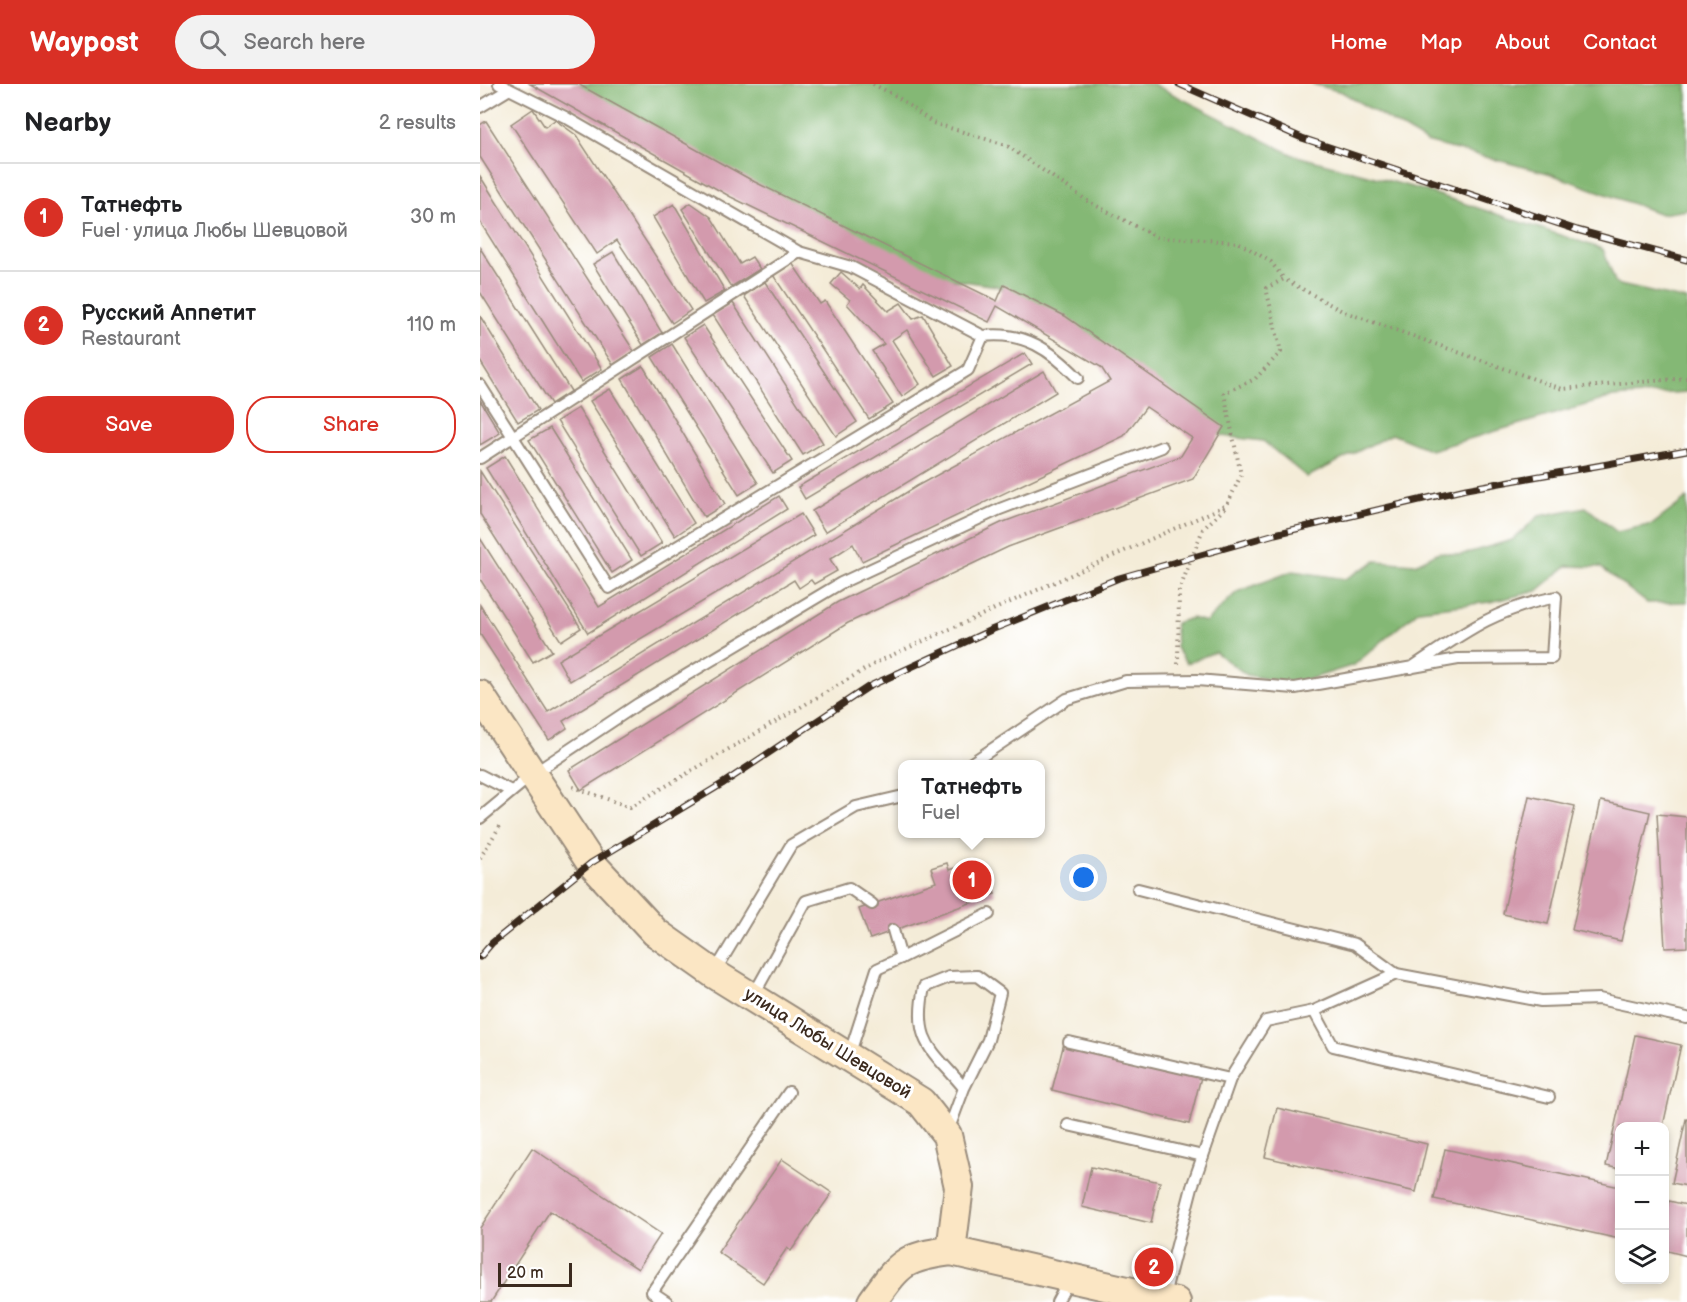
<!DOCTYPE html>
<html lang="en">
<head>
<meta charset="utf-8">
<style>
	body { margin:0; font-family:"Balsamiq Sans",sans-serif; background:#f2f2f2; color:#202124 }
	.controls { position:absolute; right:18px; bottom:18px; display:grid; overflow:hidden; border-radius:12px; box-shadow:0 3px 9px #0003 }
	.controls button { width:54px; height:54px; display:grid; place-items:center; padding:0; border:0; border-bottom:2px solid #e0e0e0; background:#fff; color:#202124; font:30px sans-serif }
	.scale { position:absolute; left:18px; bottom:15px; width:74px; box-sizing:border-box; padding-left:6px; border:3px solid #3b2a1e; border-top:0; font-size:16px; line-height:21px; white-space:nowrap; color:#3b2a1e; -webkit-text-stroke:4px #fff; paint-order:stroke }
	.you { position:absolute; left:604px; top:794px; width:21px; height:21px; margin:-15px; border:4px solid #fff; border-radius:50%; background:#1a73e8; box-shadow:0 0 0 9px #1a73e833 }
	.badge { display:grid; place-items:center; width:39px; height:39px; border-radius:50%; background:#d93025; color:#fff; font-size:20px; font-weight:700 }
	.pin { position:absolute; translate:-50% -50%; border:3px solid #fff; box-shadow:0 2px 6px #0006 }
	.popup { position:absolute; left:418px; top:676px; width:147px; height:78px; box-sizing:border-box; display:grid; place-content:center; border-radius:12px; background:#fff; filter:drop-shadow(0 2px 4px #0005); font-size:20px; white-space:nowrap; color:#757577 }
	.popup b { font-size:22px; color:#202124 }
	.popup::after { content:''; position:absolute; left:50%; top:100%; margin-left:-12px; border:12px solid transparent; border-top-color:#fff }
	.list { margin:0; padding:0; list-style:none }
	h2 { display:flex; justify-content:space-between; align-items:center; height:78px; margin:0; padding:0 24px; font-size:26px }
	h2 small { font-size:20px; font-weight:400; color:#757577 }
	.list li { display:grid; grid-template-columns:39px 1fr auto; gap:18px; align-items:center; box-sizing:border-box; height:108px; padding:0 24px; border-top:2px solid #e0e0e0 }
	.list b { display:block; font-size:22px; white-space:nowrap }
	.list p { margin:0; font-size:20px; white-space:nowrap; color:#757577 }
	.list em { font-size:20px; font-style:normal; color:#757577 }
	.actions { display:flex; gap:12px; padding:18px 24px }
	.actions a { flex:1; padding:14px 0; border:2px solid #d93025; border-radius:24px; text-align:center; font-size:21px; color:#d93025 }
	.actions .main { background:#d93025; color:#fff }
	.icon { flex:none; width:33px; height:33px; fill:none; stroke:currentColor; stroke-width:2; stroke-linecap:round; stroke-linejoin:round }
	.map { position:relative; flex:none; width:1207px; height:1218px; overflow:hidden }
	header { display:flex; align-items:center; gap:36px; box-sizing:border-box; height:84px; padding:0 30px; background:#d93025; color:#fff }
	header strong { font-size:28px }
	nav { display:flex; gap:33px; margin-inline-start:auto; font-size:21px }
	.search { width:420px; height:54px; background:#f2f2f2; display:flex; align-items:center; gap:15px; box-sizing:border-box; padding:0 21px; border-radius:33px; color:#757577; font-size:22px }
	main { display:flex }
	aside { flex:1; background:#fff }
	.map>svg:first-child { display:block }
	.forest { fill:#84b874; stroke:#607149; stroke-width:1.5 }
	.building { fill:#d39aad }
	.lines { fill:none; stroke-linecap:round; stroke-linejoin:round }
	.lane-casing { stroke:#988b7b; stroke-width:14 }
	.secondary-casing { stroke:#988b7b; stroke-width:32 }
	.path { stroke:#988b7b; stroke-width:4; stroke-dasharray:1.5 4.5; stroke-linecap:butt }
	.lane { stroke:#fff; stroke-width:10 }
	.secondary { stroke:#fbe6c4; stroke-width:28 }
	.rail-casing { stroke:#3b2a1e; stroke-width:7 }
	.rail { stroke:#fff; stroke-width:4.5; stroke-dasharray:14; stroke-linecap:butt }
	.labels { text-anchor:middle; stroke-width:6; stroke-linejoin:round; paint-order:stroke }
	.street-label { font-size:18px; fill:#3b2a1e; stroke:#fff }
</style>
</head>
<body>
<header>
<strong>Waypost</strong>
<div class="search"><svg class="icon" aria-label="search" viewBox="0 0 24 24"><circle cx="10" cy="10" r="6"/><path d="M15 15l6 6"/></svg>Search here</div>
<nav><a>Home</a><a>Map</a><a>About</a><a>Contact</a></nav>
</header>
<main>
<aside>
<h2>Nearby<small>2 results</small></h2>
<ul class="list">
<li><span class="badge">1</span><div><b>Татнефть</b><p>Fuel · улица Любы Шевцовой</p></div><em>30 m</em></li>
<li><span class="badge">2</span><div><b>Русский Аппетит</b><p>Restaurant</p></div><em>110 m</em></li>
</ul>
<div class="actions"><a class="main">Save</a><a>Share</a></div>
</aside>
<div class="map">
<svg width="1207" height="1218" viewBox="0 0 1207 1218">
	<rect width="100%" height="100%" fill="#fff"/>
	<filter id="ink" filterUnits="userSpaceOnUse"><feTurbulence type="fractalNoise" baseFrequency=".0167" numOctaves="2"/><feDisplacementMap in="SourceGraphic" scale="12" xChannelSelector="R" yChannelSelector="G"/><feConvolveMatrix kernelMatrix="1 2 1 2 8 2 1 2 1" color-interpolation-filters="sRGB"/></filter>
	<filter id="wash" filterUnits="userSpaceOnUse"><feTurbulence type="fractalNoise" baseFrequency=".008" numOctaves="4" result="noise"/><feDisplacementMap in="SourceGraphic" scale="24" xChannelSelector="R" yChannelSelector="G"/><feGaussianBlur stdDeviation="1.35" result="paint"/><feColorMatrix in="noise" values="0 0 0 0 0 0 0 0 0 0 0 0 0 0 0 0 0 1.4 0 .05"/><feComposite in="paint" operator="in"/></filter>
	<g filter="url(#wash)">
		<rect width="100%" height="100%" fill="#f4ecd8"/>
		<!-- forest -->
		<g class="forest">
			<path d="M 95,0 L 673,0 L 813,71 L 943,106 L 1123,165 L 1136,200 L 1207,216 L 1207,308 L 1133,313 L 951,366 L 912,350 L 827,393 L 783,357 L 742,352 L 612,255 L 517,202 L 469,195 L 315,124 Z"/>
			<path d="M 832,0 L 1207,0 L 1207,126 L 1181,130 L 1068,89 L 946,58 L 862,8 Z"/>
			<path d="M 1207,414 L 1207,518 L 1167,519 L 1120,483 L 1087,482 L 1057,507 L 1010,518 L 939,526 L 874,581 L 814,600 L 767,591 L 735,568 L 707,579 L 696,564 L 695,539 L 712,534 L 726,538 L 757,508 L 813,487 L 865,495 L 896,477 L 935,480 L 959,468 L 980,471 L 1032,456 L 1059,432 L 1106,423 L 1137,448 L 1173,440 Z"/>
		</g>
		<g id="blocks">
			<!-- building -->
			<g class="building">
				<path d="M 50,0 L 98,0 L 275,98 L 517,217 L 524,201 L 585,232 L 744,343 L 713,395 L 528,463 L 368,539 L 101,706 L 89,686 L 358,518 L 521,439 L 701,372 L 712,354 L 666,323 L 644,352 L 382,477 L 373,460 L 350,475 L 357,487 L 334,500 L 331,496 L 319,504 L 314,496 L 83,637 L 87,644 L 69,656 L 0,550 L 0,521 L 68,628 L 437,402 L 630,297 L 621,283 L 517,222 L 509,238 L 251,113 Z"/>
				<path d="M 53,25 L 65,43 L 75,36 L 96,51 L 211,226 L 192,239 L 137,156 L 117,170 L 31,40 Z"/>
				<path d="M 6,37 L 154,267 L 133,281 L 0,73 L 0,41 Z"/>
				<path d="M 0,92 L 122,285 L 101,298 L 0,138 Z"/>
				<path d="M 211,119 L 231,133 L 260,180 L 272,173 L 280,185 L 251,203 L 202,125 Z"/>
				<path d="M 194,120 L 245,207 L 224,219 L 173,133 Z"/>
				<path d="M 0,164 L 91,307 L 71,320 L 0,208 Z"/>
				<path d="M 133,168 L 182,249 L 163,261 L 113,180 Z"/>
				<path d="M 312,179 L 340,220 L 345,217 L 413,320 L 389,335 L 293,191 Z"/>
				<path d="M 361,188 L 380,205 L 383,201 L 408,227 L 421,219 L 433,235 L 443,231 L 473,282 L 456,292 L 427,246 L 412,256 L 440,300 L 422,313 L 392,267 L 404,260 L 367,220 L 370,216 L 351,200 Z"/>
				<path d="M 285,198 L 377,338 L 356,352 L 264,212 Z"/>
				<path d="M 253,219 L 343,359 L 323,371 L 233,231 Z"/>
				<path d="M 0,232 L 58,326 L 38,338 L 0,277 Z"/>
				<path d="M 223,241 L 312,377 L 293,389 L 204,253 Z"/>
				<path d="M 192,260 L 278,399 L 259,411 L 172,273 Z"/>
				<path d="M 545,269 L 552,280 L 325,415 L 318,403 Z"/>
				<path d="M 163,282 L 245,420 L 224,433 L 142,295 Z"/>
				<path d="M 564,287 L 576,308 L 345,448 L 332,427 Z"/>
				<path d="M 130,305 L 214,439 L 195,452 L 110,317 Z"/>
				<path d="M 0,316 L 20,349 L 0,361 Z"/>
				<path d="M 98,324 L 182,459 L 161,472 L 77,337 Z"/>
				<path d="M 70,344 L 152,476 L 132,489 L 49,356 Z"/>
				<path d="M 25,372 L 119,523 L 299,412 L 307,425 L 108,549 L 6,384 Z"/>
				<path d="M 0,387 L 101,544 L 81,557 L 0,430 Z"/>
				<path d="M 321,430 L 334,451 L 90,597 L 78,576 Z"/>
				<path d="M 0,454 L 72,567 L 53,578 L 0,495 Z"/>
				<path d="M 1049,712 L 1095,722 L 1068,840 L 1023,830 Z"/>
				<path d="M 1121,717 L 1170,728 L 1141,857 L 1092,846 Z"/>
				<path d="M 1177,730 L 1207,733 L 1207,863 L 1185,864 Z"/>
				<path d="M 491,778 L 505,783 L 515,810 L 390,855 L 379,825 L 456,798 L 451,784 L 467,779 L 469,786 Z"/>
				<path d="M 1155,951 L 1201,961 L 1183,1042 L 1140,1042 L 1140,1085 L 1126,1082 Z"/>
				<path d="M 584,959 L 721,993 L 709,1040 L 572,1006 Z"/>
				<path d="M 797,1024 L 947,1060 L 936,1108 L 785,1073 Z"/>
				<path d="M 1206,1035 L 1207,1035 L 1207,1102 L 1192,1099 Z"/>
				<path d="M 52,1064 L 181,1150 L 158,1185 L 70,1127 L 11,1218 L 0,1218 L 0,1144 Z"/>
				<path d="M 965,1065 L 1140,1103 L 1140,1155 L 954,1115 Z"/>
				<path d="M 302,1075 L 352,1109 L 311,1167 L 307,1164 L 283,1199 L 238,1168 Z"/>
				<path d="M 611,1083 L 680,1098 L 671,1139 L 602,1123 Z"/>
				<path d="M 1189,1117 L 1207,1121 L 1207,1172 L 1184,1166 L 1184,1134 Z"/>
			</g>
		</g>
	</g>
	<g filter="url(#ink)">
		<use href="#blocks" fill-opacity="0" stroke="#988b7b" stroke-width="1.5"/>
		<g class="lines">
			<defs>
				<g id="lane">
					<path d="M 19,0 L 85,33 L 319,168 L 371,183 L 503,252 C 544,247 571,266 598,294"/>
					<path d="M 0,23 L 28,6"/>
					<path d="M 0,301 L 129,504 L 488,286 L 503,252"/>
					<path d="M 0,374 L 319,168"/>
					<path d="M 490,680 L 587,615 L 646,597 L 717,596 L 815,604 L 978,575 L 1072,574 L 1076,513 C 1014,525 982,550 931,584"/>
					<path d="M 0,691 L 31,707"/>
					<path d="M 0,734 L 53,690 L 158,620 L 361,499 L 520,425 L 682,363"/>
					<path d="M 658,805 L 875,860 L 916,890"/>
					<path d="M 421,874 L 509,830"/>
					<path d="M 234,889 L 311,761 L 376,723 L 423,712"/>
					<path d="M 273,912 L 326,817 L 369,804 L 392,820"/>
					<path d="M 834,927 L 853,962 L 1069,1013"/>
					<path d="M 589,958 L 750,995"/>
					<path d="M 369,972 L 397,885 L 421,874 L 413,846"/>
					<path d="M 588,1041 L 723,1072"/>
					<path d="M 468,1047 L 484,1004 L 508,956 L 520,909 L 497,892 L 469,893 L 444,903 C 433,959 451,964 484,1004"/>
					<path d="M 683,1215 L 712,1103 L 750,995 L 786,937 L 834,927 L 916,890 L 1061,917 L 1119,915 L 1207,934"/>
					<path d="M 187,1218 L 172,1208 L 309,1008"/>
					<path d="M 577,1218 L 589,1196"/>
				</g>
				<g id="secondary">
					<path d="M 0,611 L 111,779 L 175,848 L 233,889 L 441,1018 L 467,1051 L 479,1103 L 471,1167"/>
					<path d="M 392,1218 C 420,1179 423,1173 471,1167 L 696,1218"/>
				</g>
			</defs>
			<!-- lane casing -->
			<use href="#lane" class="lane-casing"/>
			<!-- secondary casing -->
			<use href="#secondary" class="secondary-casing"/>
			<!-- path -->
			<g class="path">
				<path d="M 393,0 L 416,12 L 453,39 L 526,61 L 609,118 L 677,153 L 758,158 L 791,178 L 804,195"/>
				<path d="M 698,580 L 699,507 L 723,445 L 745,424"/>
				<path d="M 93,703 L 150,723 L 401,576 L 747,421 L 761,391 L 744,309 L 775,295 L 801,268 L 786,204 L 804,195 L 862,227 L 1082,305 L 1207,294"/>
				<path d="M 0,774 L 20,742"/>
			</g>
			<!-- lane -->
			<use href="#lane" class="lane"/>
			<!-- secondary -->
			<use href="#secondary" class="secondary"/>
			<defs>
				<g id="rail">
					<path d="M 699,0 L 822,54 L 1097,146 L 1207,176"/>
					<path d="M 0,873 L 12,859 L 111,779 L 242,700 L 388,603 L 511,546 L 639,494 L 795,450 L 986,405 L 1207,366"/>
				</g>
			</defs>
			<!-- rail casing -->
			<use href="#rail" class="rail-casing"/>
			<!-- rail -->
			<use href="#rail" class="rail"/>
		</g>
	</g>
	<g class="labels">
		<!-- street labels -->
		<g class="street-label">
			<text transform="translate(348 959) rotate(32)" y="6">улица Любы Шевцовой</text>
		</g>
	</g>
</svg>
<div class="controls">
<button>+</button>
<button>−</button>
<button><svg class="icon" aria-label="layers" viewBox="0 0 24 24"><path d="M12 4l9 5-9 5-9-5zM3 14l9 5 9-5"/></svg></button>
</div>
<div class="scale">20 m</div>
<div class="you"></div>
<div class="pin badge" style="left:492px;top:796px">1</div>
<div class="popup"><b>Татнефть</b>Fuel</div>
<div class="pin badge" style="left:674px;top:1183px">2</div>
</div>
</main>
</body>
</html>
